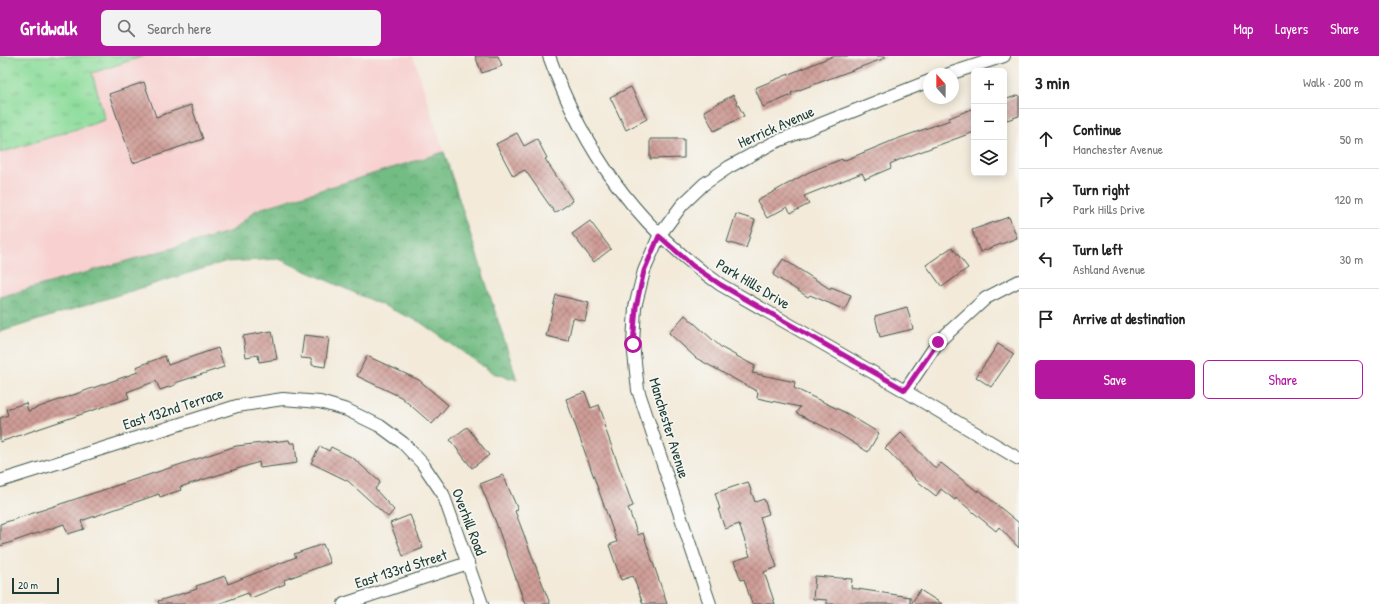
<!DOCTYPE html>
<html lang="en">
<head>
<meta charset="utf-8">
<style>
	body { margin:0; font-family:"Patrick Hand",sans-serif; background:#f2f2f2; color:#222 }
	.controls { position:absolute; right:12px; top:12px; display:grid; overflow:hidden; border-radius:6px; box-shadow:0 2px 10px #0003 }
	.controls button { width:36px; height:36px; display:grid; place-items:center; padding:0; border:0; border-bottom:1px solid #e0e0e0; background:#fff; color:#222; font:20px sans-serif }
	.compass { position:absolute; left:923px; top:12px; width:36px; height:36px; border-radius:50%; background:#fff; box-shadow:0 2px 10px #0003; rotate:339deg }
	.scale { position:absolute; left:12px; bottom:10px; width:47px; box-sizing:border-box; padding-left:4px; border:2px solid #1f3d34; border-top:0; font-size:11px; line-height:14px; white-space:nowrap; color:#1f3d34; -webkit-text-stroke:3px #f6f6f2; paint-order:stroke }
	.stop { position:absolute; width:12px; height:12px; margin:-9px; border:3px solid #b5179e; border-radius:50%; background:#fff }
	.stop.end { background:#b5179e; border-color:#fff; box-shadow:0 1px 4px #0008 }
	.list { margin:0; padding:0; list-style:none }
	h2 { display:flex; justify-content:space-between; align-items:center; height:52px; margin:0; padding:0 16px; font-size:17px }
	h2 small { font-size:13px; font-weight:400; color:#767676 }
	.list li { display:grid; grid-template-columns:26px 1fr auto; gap:12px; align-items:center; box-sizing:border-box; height:60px; padding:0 16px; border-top:1px solid #e0e0e0 }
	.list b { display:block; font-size:15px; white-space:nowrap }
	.list p { margin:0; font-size:13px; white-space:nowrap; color:#767676 }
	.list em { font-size:13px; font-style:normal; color:#767676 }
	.actions { display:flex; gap:8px; padding:12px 16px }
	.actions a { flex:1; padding:9px 0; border:1px solid #b5179e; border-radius:6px; text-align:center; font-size:14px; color:#b5179e }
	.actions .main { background:#b5179e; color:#fff }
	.icon { flex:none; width:22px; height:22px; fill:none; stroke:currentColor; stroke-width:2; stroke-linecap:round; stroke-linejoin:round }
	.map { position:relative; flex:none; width:1019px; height:548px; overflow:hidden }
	header { display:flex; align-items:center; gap:24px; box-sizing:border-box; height:56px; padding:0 20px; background:#b5179e; color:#fff }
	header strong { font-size:19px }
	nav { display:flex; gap:22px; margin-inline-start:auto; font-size:14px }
	.search { width:280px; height:36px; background:#f2f2f2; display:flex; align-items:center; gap:10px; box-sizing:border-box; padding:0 14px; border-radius:6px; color:#767676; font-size:15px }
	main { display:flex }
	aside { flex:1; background:#fff }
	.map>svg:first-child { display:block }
	.built { fill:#f7d0cf }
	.grass { fill:url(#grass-tufts); stroke:#578d68 }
	.forest { fill:url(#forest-crowns); stroke:#497c5c }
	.building { fill:url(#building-cross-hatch) }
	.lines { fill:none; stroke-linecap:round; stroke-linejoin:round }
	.street-casing { stroke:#3f574d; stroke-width:14 }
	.street { stroke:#fff; stroke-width:12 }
	.route { stroke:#b5179e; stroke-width:5 }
	.labels { text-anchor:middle; stroke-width:3.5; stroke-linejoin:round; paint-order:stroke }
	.street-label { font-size:15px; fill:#1f3d34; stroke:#f6f6f2 }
</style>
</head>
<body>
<header>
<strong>Gridwalk</strong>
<div class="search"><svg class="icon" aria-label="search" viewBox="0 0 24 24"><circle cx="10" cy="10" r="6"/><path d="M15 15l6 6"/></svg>Search here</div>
<nav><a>Map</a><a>Layers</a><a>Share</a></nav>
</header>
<main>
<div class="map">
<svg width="1019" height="548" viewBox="0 0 1019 548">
	<defs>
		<pattern id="grass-tufts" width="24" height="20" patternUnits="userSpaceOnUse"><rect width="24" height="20" fill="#8fdd9c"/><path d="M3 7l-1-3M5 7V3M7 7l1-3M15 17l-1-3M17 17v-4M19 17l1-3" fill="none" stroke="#74b480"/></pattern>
		<pattern id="forest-crowns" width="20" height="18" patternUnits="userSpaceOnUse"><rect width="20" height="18" fill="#73bc84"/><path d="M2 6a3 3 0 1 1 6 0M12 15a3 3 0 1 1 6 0" fill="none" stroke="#5e9a6d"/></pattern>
		<pattern id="building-cross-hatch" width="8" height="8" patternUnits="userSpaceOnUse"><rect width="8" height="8" fill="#cf9c96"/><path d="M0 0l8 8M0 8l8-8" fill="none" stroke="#a7807b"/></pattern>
	</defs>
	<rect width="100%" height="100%" fill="#f6f6f2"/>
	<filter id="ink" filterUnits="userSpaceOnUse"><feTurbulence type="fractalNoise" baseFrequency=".025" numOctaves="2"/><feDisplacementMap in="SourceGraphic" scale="8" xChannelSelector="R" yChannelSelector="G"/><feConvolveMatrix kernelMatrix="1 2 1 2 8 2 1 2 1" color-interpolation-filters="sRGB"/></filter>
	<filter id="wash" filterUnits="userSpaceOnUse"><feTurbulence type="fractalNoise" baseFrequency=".012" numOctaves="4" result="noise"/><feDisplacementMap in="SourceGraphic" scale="16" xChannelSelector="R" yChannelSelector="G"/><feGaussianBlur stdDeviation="0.9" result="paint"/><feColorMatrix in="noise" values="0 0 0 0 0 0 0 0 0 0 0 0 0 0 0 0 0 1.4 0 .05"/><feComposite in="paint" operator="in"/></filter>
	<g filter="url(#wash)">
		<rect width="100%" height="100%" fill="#f3ead9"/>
		<!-- built -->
		<path class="built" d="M 144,0 L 413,0 L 444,96 L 256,154 L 232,175 L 0,241 L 0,97 L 105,64 L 92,17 Z"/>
		<!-- grass -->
		<path class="grass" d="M 0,0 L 144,0 L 92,17 L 105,64 L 0,97 Z"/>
		<!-- forest -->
		<path class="forest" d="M 444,96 L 517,324 L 493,317 L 420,266 L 279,203 L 224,206 L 0,276 L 0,241 L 232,175 L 256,154 Z"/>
		<g id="blocks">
			<!-- building -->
			<g class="building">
				<path d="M 475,0 L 498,0 L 502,10 L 482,17 Z"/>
				<path d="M 833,0 L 885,0 L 885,2 L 791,37 L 792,39 L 763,51 L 755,32 Z"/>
				<path d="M 144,26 L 156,61 L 191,49 L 203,83 L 133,107 L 109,38 Z"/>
				<path d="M 631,31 L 647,63 L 626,74 L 610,41 Z"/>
				<path d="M 733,39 L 744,60 L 714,75 L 704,55 Z"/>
				<path d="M 1019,39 L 1019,60 L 1007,64 L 1004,55 L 1004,44 Z"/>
				<path d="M 974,52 L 974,76 L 901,103 L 890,108 L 891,112 L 865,123 L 862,117 L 804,140 L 809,148 L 791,157 L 787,151 L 767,162 L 757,145 L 809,116 L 842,103 L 843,105 L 894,84 L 950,64 L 949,62 Z"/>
				<path d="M 517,77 L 524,90 L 537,83 L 547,102 L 545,103 L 573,145 L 555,157 L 525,114 L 513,120 L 496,88 Z"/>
				<path d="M 650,83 L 684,83 L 684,102 L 650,103 Z"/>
				<path d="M 736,158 L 755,164 L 746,192 L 727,186 Z"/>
				<path d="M 1009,161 L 1017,182 L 980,196 L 972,174 Z"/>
				<path d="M 590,165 L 611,193 L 594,206 L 572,178 Z"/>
				<path d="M 952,191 L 968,212 L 942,231 L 926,209 Z"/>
				<path d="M 783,203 L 830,233 L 831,231 L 851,239 L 845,254 L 810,239 L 808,241 L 773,219 Z"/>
				<path d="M 556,239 L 589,247 L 585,265 L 573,262 L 568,285 L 546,280 Z"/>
				<path d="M 907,251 L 913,273 L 880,281 L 875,260 Z"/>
				<path d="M 685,259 L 722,292 L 755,310 L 752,317 L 795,326 L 794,332 L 846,357 L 879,377 L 868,396 L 839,378 L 796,357 L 800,351 L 757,342 L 758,336 L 696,302 L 669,277 Z"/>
				<path d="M 272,275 L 277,303 L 259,306 L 258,299 L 246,301 L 243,280 Z"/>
				<path d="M 304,279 L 329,282 L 325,311 L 312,309 L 312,303 L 301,302 Z"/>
				<path d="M 998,288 L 1014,298 L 991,331 L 976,321 Z"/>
				<path d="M 218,292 L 224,311 L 175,327 L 175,329 L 160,334 L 156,325 L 127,336 L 129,342 L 0,386 L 0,362 L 8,359 L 6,353 L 26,347 L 28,355 L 138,316 L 136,311 L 165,300 L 168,309 Z"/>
				<path d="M 367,300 L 419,324 L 448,349 L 432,368 L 401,341 L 357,320 Z"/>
				<path d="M 585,336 L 591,352 L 599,349 L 606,369 L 604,369 L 633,450 L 628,452 L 638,479 L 643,477 L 667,548 L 643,548 L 633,520 L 621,524 L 609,489 L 617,486 L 566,343 Z"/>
				<path d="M 467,371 L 489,399 L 472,412 L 450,384 Z"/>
				<path d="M 901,377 L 936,413 L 941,407 L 978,436 L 979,434 L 1019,467 L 1019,492 L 999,471 L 996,475 L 956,442 L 955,444 L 941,433 L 936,440 L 916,424 L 885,392 Z"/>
				<path d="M 289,384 L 290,387 L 295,387 L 297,407 L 260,412 L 259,406 L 180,431 L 181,434 L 160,441 L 159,438 L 81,465 L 84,473 L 68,478 L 64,468 L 0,490 L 0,468 L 236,390 Z"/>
				<path d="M 320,390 L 329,395 L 331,391 L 353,402 L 380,426 L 375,433 L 394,454 L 388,461 L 348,425 L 311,407 Z"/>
				<path d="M 503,419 L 518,454 L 515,455 L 550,548 L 525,548 L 495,464 L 480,428 Z"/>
				<path d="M 748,426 L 755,446 L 764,443 L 769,458 L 760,461 L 777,511 L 764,516 L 775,548 L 752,548 L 744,523 L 741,524 L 734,505 L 750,500 L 739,468 L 725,473 L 718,453 L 720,453 L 715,437 Z"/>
				<path d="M 410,459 L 423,492 L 403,500 L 390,467 Z"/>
				<path d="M 323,488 L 330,507 L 284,524 L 285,528 L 251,542 L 248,537 L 218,548 L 159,548 L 158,545 L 197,533 L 196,530 L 225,520 L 228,528 L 296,501 L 294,498 Z"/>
				<path d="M 815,520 L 852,523 L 851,532 L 910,541 L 910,548 L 827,548 L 827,544 L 813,543 Z"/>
				<path d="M 920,534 L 942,548 L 911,548 Z"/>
			</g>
		</g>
	</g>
	<g filter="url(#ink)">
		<use href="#blocks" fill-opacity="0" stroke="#3f574d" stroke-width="1"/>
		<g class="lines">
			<defs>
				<g id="street">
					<path d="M 549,0 C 584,96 637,171 721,229 L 905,335 L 1019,403"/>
					<path d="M 949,18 L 1004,0"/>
					<path d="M 905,335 L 938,286 L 986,242 L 1019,225"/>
					<path d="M 0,425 L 237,350 L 283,343 L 320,346 L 347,354 L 380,370 L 403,387 L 422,407 L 443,438 L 482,548"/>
					<path d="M 344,548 L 468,507"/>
					<path d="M 710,548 L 638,334 L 633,288 L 635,251 L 644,215 L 659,180 L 682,149 L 704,128 L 729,111 L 773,87 L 929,25"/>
				</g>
			</defs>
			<!-- street casing -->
			<use href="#street" class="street-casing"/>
			<!-- street -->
			<use href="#street" class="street"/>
		</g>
	</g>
	<g class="lines" filter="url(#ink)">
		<!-- route -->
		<path class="route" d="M 633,288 L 636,251 L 644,215 L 659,180 L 693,210 L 721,229 L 905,334 L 938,286"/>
	</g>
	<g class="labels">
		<!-- street labels -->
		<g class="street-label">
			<text transform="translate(776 71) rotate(-24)" y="5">Herrick Avenue</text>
			<text transform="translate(753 228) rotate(31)" y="5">Park Hills Drive</text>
			<text transform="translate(173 353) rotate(-18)" y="5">East 132nd Terrace</text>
			<text transform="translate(669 372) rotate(73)" y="5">Manchester Avenue</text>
			<text transform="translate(469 466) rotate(69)" y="5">Overhill Road</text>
			<text transform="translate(401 513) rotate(-18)" y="5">East 133rd Street</text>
		</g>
	</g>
</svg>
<div class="controls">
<button>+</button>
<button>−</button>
<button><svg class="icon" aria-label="layers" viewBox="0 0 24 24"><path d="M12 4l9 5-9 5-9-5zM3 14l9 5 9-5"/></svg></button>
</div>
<svg class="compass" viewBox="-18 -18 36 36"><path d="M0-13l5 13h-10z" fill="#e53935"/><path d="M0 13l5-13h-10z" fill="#767676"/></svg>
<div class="scale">20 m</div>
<div class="stop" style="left:633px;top:288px"></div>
<div class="stop end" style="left:938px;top:286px"></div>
</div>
<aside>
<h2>3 min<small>Walk · 200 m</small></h2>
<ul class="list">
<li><svg class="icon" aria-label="ahead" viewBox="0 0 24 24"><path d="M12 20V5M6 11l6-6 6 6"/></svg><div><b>Continue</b><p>Manchester Avenue</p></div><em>50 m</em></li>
<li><svg class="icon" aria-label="right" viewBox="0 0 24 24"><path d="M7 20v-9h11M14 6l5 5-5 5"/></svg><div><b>Turn right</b><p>Park Hills Drive</p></div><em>120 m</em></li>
<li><svg class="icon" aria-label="left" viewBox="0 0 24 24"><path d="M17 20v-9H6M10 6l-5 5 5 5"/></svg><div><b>Turn left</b><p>Ashland Avenue</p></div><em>30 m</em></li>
<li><svg class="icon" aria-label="arrive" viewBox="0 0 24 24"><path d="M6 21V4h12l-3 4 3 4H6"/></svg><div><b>Arrive at destination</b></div></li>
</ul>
<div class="actions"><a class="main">Save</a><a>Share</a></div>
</aside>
</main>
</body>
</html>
